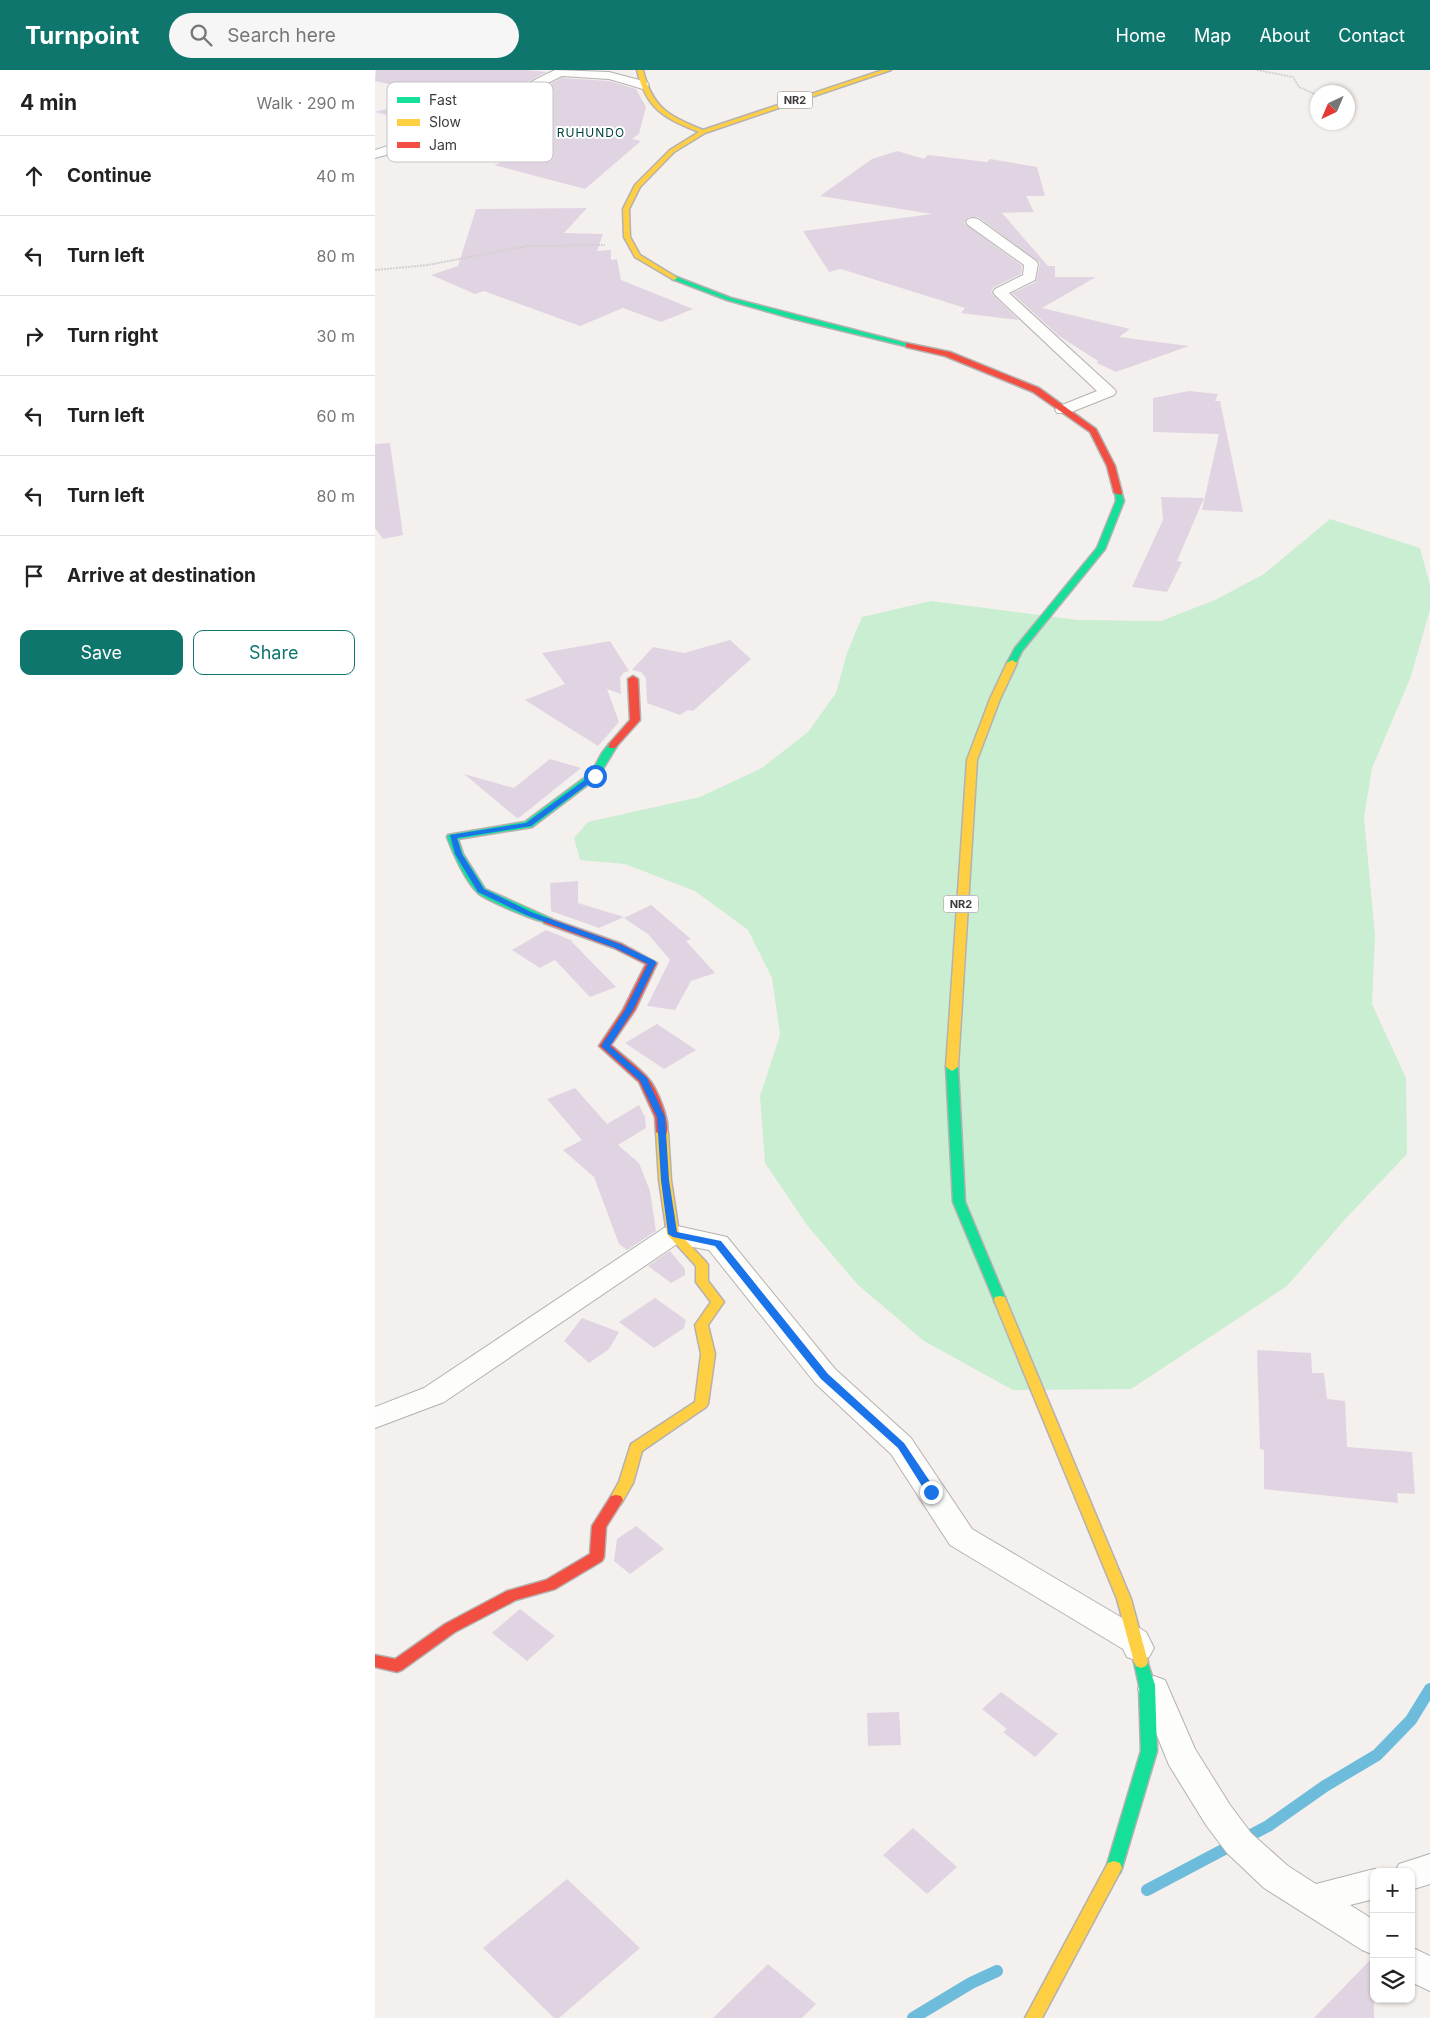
<!DOCTYPE html>
<html lang="en">
<head>
<meta charset="utf-8">
<style>
	body { margin:0; font-family:Inter,sans-serif; background:#f6f6f6; color:#222 }
	.controls { position:absolute; right:15px; bottom:15px; display:grid; overflow:hidden; border-radius:10px; box-shadow:0 1px 4px #0004 }
	.controls button { width:45px; height:45px; display:grid; place-items:center; padding:0; border:0; border-bottom:1px solid #e0e0e0; background:#fff; color:#222; font:25px sans-serif }
	.compass { position:absolute; left:935px; top:15px; width:45px; height:45px; border-radius:50%; background:#fff; box-shadow:0 1px 4px #0004; rotate:224deg }
	.stop { position:absolute; width:15px; height:15px; margin:-11px; border:4px solid #1a73e8; border-radius:50%; background:#fff }
	.stop.end { background:#1a73e8; border-color:#fff; box-shadow:0 1px 5px #0008 }
	.list { margin:0; padding:0; list-style:none }
	h2 { display:flex; justify-content:space-between; align-items:center; height:65px; margin:0; padding:0 20px; font-size:21px }
	h2 small { font-size:16px; font-weight:400; color:#767676 }
	.list li { display:grid; grid-template-columns:32px 1fr auto; gap:15px; align-items:center; box-sizing:border-box; height:80px; padding:0 20px; border-top:1px solid #e0e0e0 }
	.list b { display:block; font-size:19px; white-space:nowrap }
	.list em { font-size:16px; font-style:normal; color:#767676 }
	.actions { display:flex; gap:10px; padding:15px 20px }
	.actions a { flex:1; padding:11px 0; border:1px solid #0f766e; border-radius:10px; text-align:center; font-size:18px; color:#0f766e }
	.actions .main { background:#0f766e; color:#fff }
	.icon { flex:none; width:28px; height:28px; fill:none; stroke:currentColor; stroke-width:2; stroke-linecap:round; stroke-linejoin:round }
	.map { position:relative; flex:none; width:1055px; height:1948px; overflow:hidden }
	header { display:flex; align-items:center; gap:30px; box-sizing:border-box; height:70px; padding:0 25px; background:#0f766e; color:#fff }
	header strong { font-size:24px }
	nav { display:flex; gap:28px; margin-inline-start:auto; font-size:18px }
	.search { width:350px; height:45px; background:#f6f6f6; display:flex; align-items:center; gap:12px; box-sizing:border-box; padding:0 18px; border-radius:28px; color:#767676; font-size:19px }
	main { display:flex }
	aside { flex:1; background:#fff }
	.map>svg:first-child { display:block }
	.green { fill:#c9eed1 }
	.lines { fill:none; stroke-linecap:round; stroke-linejoin:round }
	.stream { stroke:#6ebcdb; stroke-width:12 }
	.building { fill:#e1d4e2 }
	.street-casing { stroke:#b4b1b0; stroke-width:2 }
	.fast-casing { stroke:#b4b1b0; stroke-width:3 }
	.slow-casing { stroke:#b4b1b0; stroke-width:3 }
	.jam-casing { stroke:#b4b1b0; stroke-width:3 }
	.path { stroke:#d3d1d0; stroke-width:2; stroke-dasharray:2 1; stroke-linecap:butt }
	.street { fill:#fdfdfc; fill-rule:evenodd }
	.fast { fill:#16e098; fill-rule:evenodd }
	.slow { fill:#ffcf43; fill-rule:evenodd }
	.jam { fill:#f24e42; fill-rule:evenodd }
	.route { fill:#1a73e8 }
	.labels { text-anchor:middle; stroke-width:4; stroke-linejoin:round; paint-order:stroke }
	.shield { fill:#fff; stroke:#787574; stroke-width:1 }
	.shield-label { font-size:11px; font-weight:bold; fill:#3e3a39 }
	.far-quarter-label { font-size:12px; letter-spacing:1px; fill:#02433c; stroke:#fff }
	.key { fill:#fff; stroke:#c5c4c4; stroke-width:1 }
	.key-label { font-size:14px; fill:#3e3a39 }
</style>
</head>
<body>
<header>
<strong>Turnpoint</strong>
<div class="search"><svg class="icon" aria-label="search" viewBox="0 0 24 24"><circle cx="10" cy="10" r="6"/><path d="M15 15l6 6"/></svg>Search here</div>
<nav><a>Home</a><a>Map</a><a>About</a><a>Contact</a></nav>
</header>
<main>
<aside>
<h2>4 min<small>Walk · 290 m</small></h2>
<ul class="list">
<li><svg class="icon" aria-label="ahead" viewBox="0 0 24 24"><path d="M12 20V5M6 11l6-6 6 6"/></svg><div><b>Continue</b></div><em>40 m</em></li>
<li><svg class="icon" aria-label="left" viewBox="0 0 24 24"><path d="M17 20v-9H6M10 6l-5 5 5 5"/></svg><div><b>Turn left</b></div><em>80 m</em></li>
<li><svg class="icon" aria-label="right" viewBox="0 0 24 24"><path d="M7 20v-9h11M14 6l5 5-5 5"/></svg><div><b>Turn right</b></div><em>30 m</em></li>
<li><svg class="icon" aria-label="left" viewBox="0 0 24 24"><path d="M17 20v-9H6M10 6l-5 5 5 5"/></svg><div><b>Turn left</b></div><em>60 m</em></li>
<li><svg class="icon" aria-label="left" viewBox="0 0 24 24"><path d="M17 20v-9H6M10 6l-5 5 5 5"/></svg><div><b>Turn left</b></div><em>80 m</em></li>
<li><svg class="icon" aria-label="arrive" viewBox="0 0 24 24"><path d="M6 21V4h12l-3 4 3 4H6"/></svg><div><b>Arrive at destination</b></div></li>
</ul>
<div class="actions"><a class="main">Save</a><a>Share</a></div>
</aside>
<div class="map">
<svg width="1055" height="1948" viewBox="0 0 1055 1948">
	<rect width="100%" height="100%" fill="#f4f0ee"/>
	<!-- green -->
	<path class="green" d="M 955,449 L 1045,478 L 1055,515 L 1055,540 L 1035,609 L 997,698 L 989,747 L 1000,866 L 997,934 L 1031,1008 L 1032,1084 L 973,1146 L 912,1216 L 756,1319 L 638,1320 L 549,1271 L 483,1215 L 432,1155 L 390,1093 L 385,1026 L 405,965 L 397,908 L 373,860 L 320,821 L 250,794 L 205,790 L 199,768 L 213,752 L 325,727 L 387,698 L 433,662 L 461,623 L 472,583 L 487,547 L 556,531 L 703,550 L 786,551 L 840,530 L 889,504 Z"/>
	<g class="lines">
		<!-- stream -->
		<g class="stream">
			<path d="M 772,1820 L 893,1756 L 950,1716 L 1002,1685 L 1036,1650 L 1055,1619"/>
			<path d="M 538,1948 L 596,1913 L 622,1901"/>
		</g>
	</g>
	<!-- building -->
	<g class="building">
		<path d="M 1,0 L 152,0 L 172,2 L 91,42 L 57,56 L 0,42 L 63,25 L 0,11 Z"/>
		<path d="M 187,8 L 234,11 L 261,19 L 271,37 L 264,64 L 257,69 L 266,71 L 210,119 L 119,95 L 164,78 L 79,60 Z"/>
		<path d="M 522,81 L 549,89 L 553,85 L 612,92 L 615,89 L 662,97 L 670,126 L 651,126 L 659,142 L 627,143 L 673,196 L 680,196 L 680,207 L 721,207 L 667,238 L 755,259 L 744,267 L 814,276 L 741,302 L 722,293 L 723,291 L 684,266 L 637,223 L 661,212 L 665,193 L 603,147 L 593,147 L 589,153 L 647,196 L 646,204 L 619,217 L 616,221 L 619,226 L 644,250 L 586,243 L 590,238 L 466,199 L 454,202 L 428,161 L 557,144 L 445,126 L 497,89 Z"/>
		<path d="M 212,138 L 189,163 L 228,164 L 222,181 L 236,180 L 236,190 L 242,189 L 246,210 L 318,239 L 286,252 L 248,238 L 205,256 L 109,221 L 100,224 L 56,205 L 83,196 L 101,139 Z"/>
		<path d="M 814,321 L 843,324 L 840,331 L 845,331 L 868,442 L 827,440 L 844,364 L 778,362 L 778,328 Z"/>
		<path d="M 15,373 L 28,465 L 8,469 L 0,458 L 0,374 Z"/>
		<path d="M 786,427 L 829,428 L 802,491 L 807,492 L 792,522 L 757,517 L 788,450 Z"/>
		<path d="M 355,570 L 376,589 L 318,641 L 313,640 L 305,645 L 272,633 L 271,608 L 266,602 L 257,600 L 278,577 L 309,583 Z"/>
		<path d="M 235,571 L 254,601 L 248,603 L 245,608 L 246,624 L 232,619 L 244,652 L 223,676 L 150,630 L 190,614 L 167,583 Z"/>
		<path d="M 175,689 L 206,698 L 145,747 L 142,748 L 89,704 L 139,718 Z"/>
		<path d="M 203,811 L 203,833 L 249,847 L 224,858 L 176,841 L 175,813 Z"/>
		<path d="M 276,835 L 316,869 L 311,871 L 340,903 L 316,911 L 300,940 L 272,936 L 295,890 L 273,864 L 249,848 Z"/>
		<path d="M 171,860 L 198,871 L 196,871 L 241,917 L 215,927 L 180,890 L 165,898 L 137,880 Z"/>
		<path d="M 282,954 L 321,980 L 289,999 L 250,973 Z"/>
		<path d="M 200,1018 L 232,1054 L 264,1035 L 270,1047 L 271,1058 L 243,1075 L 264,1093 L 275,1121 L 281,1161 L 252,1180 L 244,1174 L 219,1107 L 188,1080 L 207,1070 L 172,1029 Z"/>
		<path d="M 295,1181 L 310,1199 L 310,1205 L 296,1213 L 273,1196 Z"/>
		<path d="M 280,1228 L 311,1250 L 309,1258 L 279,1278 L 244,1252 Z"/>
		<path d="M 207,1248 L 244,1262 L 234,1279 L 214,1293 L 189,1271 Z"/>
		<path d="M 882,1280 L 936,1283 L 937,1303 L 949,1303 L 952,1329 L 970,1331 L 972,1377 L 1037,1382 L 1040,1424 L 1022,1423 L 1023,1433 L 889,1419 L 889,1380 L 885,1379 Z"/>
		<path d="M 261,1456 L 289,1479 L 255,1504 L 239,1491 L 242,1469 Z"/>
		<path d="M 145,1539 L 180,1566 L 152,1591 L 117,1563 Z"/>
		<path d="M 626,1622 L 683,1664 L 660,1687 L 628,1662 L 632,1659 L 607,1639 Z"/>
		<path d="M 524,1642 L 526,1675 L 493,1676 L 492,1643 Z"/>
		<path d="M 538,1758 L 582,1797 L 552,1824 L 508,1785 Z"/>
		<path d="M 192,1809 L 265,1878 L 184,1948 L 179,1948 L 108,1878 Z"/>
		<path d="M 998,1887 L 999,1948 L 939,1948 Z"/>
		<path d="M 393,1894 L 441,1934 L 427,1948 L 338,1948 Z"/>
	</g>
	<g class="lines">
		<defs>
			<g id="street">
				<path d="M 180,0 L 234,2 L 272,12 L 274,15 L 268,19 L 234,9 L 187,6 L 114,42 L 29,80 L 0,88 L 0,80 C 60,63 124,27 180,0 Z"/>
				<path d="M 598,148 L 603,149 L 661,191 L 663,194 L 660,210 L 634,223 L 739,319 L 741,322 L 739,325 L 694,343 L 682,343 L 680,340 L 682,337 L 722,321 L 620,225 L 618,222 L 620,219 L 648,205 L 649,195 L 593,155 L 591,152 L 593,149 Z"/>
				<path d="M 298,1155 L 352,1167 L 460,1299 L 536,1368 L 597,1459 L 771,1562 L 779,1578 L 774,1587 L 763,1591 L 752,1587 L 748,1579 L 575,1475 L 516,1384 L 440,1313 L 334,1180 L 302,1174 L 69,1332 L 0,1358 L 0,1337 L 49,1318 L 289,1158 Z"/>
				<path d="M 779,1606 L 790,1610 L 820,1679 L 855,1735 L 876,1763 L 913,1796 L 941,1814 L 999,1799 L 1007,1802 L 999,1802 L 999,1829 L 975,1835 L 999,1850 L 999,1885 L 987,1880 L 889,1818 L 852,1783 L 831,1755 L 794,1695 L 763,1619 L 768,1610 Z"/>
				<path d="M 1055,1784 L 1055,1814 L 1036,1820 L 1036,1802 L 1020,1802 L 1024,1794 Z"/>
				<path d="M 1036,1877 L 1055,1886 L 1055,1921 L 1036,1912 Z"/>
			</g>
			<g id="fast">
				<path d="M 299,206 L 356,228 L 538,275 L 534,277 L 419,249 L 352,230 L 297,209 L 296,208 Z"/>
				<path d="M 740,421 L 746,421 L 749,431 L 730,479 L 647,581 L 640,595 L 634,595 L 632,593 L 640,578 L 722,478 L 741,431 Z"/>
				<path d="M 237,673 L 242,676 L 223,707 L 157,757 L 83,769 L 88,784 L 110,819 L 177,849 L 178,851 L 177,853 C 168,855 108,829 102,822 C 90,810 78,783 72,767 L 73,765 L 150,752 L 216,703 L 227,683 L 234,674 Z"/>
				<path d="M 577,993 L 583,997 L 590,1132 L 631,1230 L 630,1233 L 620,1233 L 619,1230 L 578,1132 L 571,997 Z"/>
				<path d="M 766,1586 L 771,1588 L 780,1615 L 782,1681 L 747,1798 L 745,1803 L 739,1805 L 733,1803 L 731,1798 L 766,1681 L 764,1615 L 759,1592 L 761,1588 Z"/>
			</g>
			<g id="slow">
				<path d="M 262,0 L 268,0 C 277,38 294,46 328,60 L 508,0 L 516,0 L 330,63 L 299,82 L 265,117 L 254,139 L 255,167 L 265,185 L 301,207 L 302,208 L 299,210 L 260,187 L 249,167 L 248,139 L 260,115 L 295,80 L 324,62 C 289,48 271,39 262,0 Z"/>
				<path d="M 637,590 L 642,593 L 625,629 L 602,690 L 583,997 L 577,1001 L 571,997 L 592,690 L 615,629 L 632,593 Z"/>
				<path d="M 287,1058 L 293,1062 L 296,1110 L 304,1163 L 331,1192 L 333,1195 L 333,1211 L 349,1232 L 333,1255 L 340,1284 L 333,1334 L 331,1337 L 267,1381 L 258,1413 L 246,1434 L 241,1435 L 236,1434 L 234,1430 L 244,1412 L 256,1374 L 320,1332 L 326,1284 L 320,1255 L 336,1232 L 321,1212 L 321,1196 L 292,1164 L 284,1110 L 281,1062 Z"/>
				<path d="M 625,1226 L 630,1227 L 631,1230 L 756,1529 L 773,1592 L 771,1596 L 766,1598 L 761,1596 L 759,1592 L 742,1529 L 619,1230 L 620,1227 Z"/>
				<path d="M 739,1791 L 745,1793 L 747,1798 L 667,1948 L 650,1948 L 733,1793 Z"/>
			</g>
			<g id="jam">
				<path d="M 531,273 L 575,282 L 664,318 L 721,359 L 740,396 L 747,423 L 746,425 L 739,423 L 732,396 L 715,362 L 658,322 L 570,286 L 531,277 Z"/>
				<path d="M 258,606 L 263,609 L 265,650 L 240,678 L 234,678 L 234,674 L 255,650 L 253,609 Z"/>
				<path d="M 173,848 L 247,874 L 282,893 L 260,940 L 236,975 C 248,986 261,995 272,1007 C 281,1016 297,1053 291,1065 L 287,1066 L 281,1062 L 280,1047 L 264,1012 L 224,976 L 248,940 L 271,894 L 239,878 L 169,853 L 168,851 Z"/>
				<path d="M 241,1425 L 246,1426 L 248,1430 L 231,1457 L 229,1487 L 227,1491 L 180,1519 L 141,1530 L 80,1562 L 27,1600 L 22,1602 L 0,1597 L 0,1585 L 20,1589 L 70,1554 L 132,1521 L 171,1510 L 215,1484 L 217,1456 L 236,1426 Z"/>
			</g>
		</defs>
		<!-- street casing -->
		<use href="#street" class="street-casing"/>
		<!-- fast casing -->
		<use href="#fast" class="fast-casing"/>
		<!-- slow casing -->
		<use href="#slow" class="slow-casing"/>
		<!-- jam casing -->
		<use href="#jam" class="jam-casing"/>
		<!-- path -->
		<g class="path">
			<path d="M 882,0 L 918,7 L 924,17 L 942,25"/>
			<path d="M 951,57 L 953,52"/>
			<path d="M 0,200 L 53,195 L 152,176 L 230,175"/>
		</g>
		<!-- street -->
		<use href="#street" class="street"/>
		<!-- fast -->
		<use href="#fast" class="fast"/>
		<!-- slow -->
		<use href="#slow" class="slow"/>
		<!-- jam -->
		<use href="#jam" class="jam"/>
	</g>
	<!-- route -->
	<path class="route" d="M 218,704 L 224,706 L 156,756 L 82,768 L 87,784 L 109,819 L 156,842 L 245,874 L 280,891 L 281,893 L 258,940 L 235,976 L 272,1008 L 290,1047 L 294,1110 L 302,1162 L 346,1171 L 453,1304 L 529,1373 L 560,1419 L 560,1424 L 552,1424 L 523,1378 L 446,1309 L 340,1176 L 298,1167 L 293,1164 L 286,1110 L 282,1047 L 265,1011 L 226,976 L 250,940 L 273,894 L 240,878 L 151,845 L 103,822 L 80,784 L 75,765 L 151,753 Z"/>
	<g class="labels">
		<!-- shield labels -->
		<g class="shield">
			<rect x="402.5" y="21.5" width="35" height="17" rx="4"/>
			<rect x="568.5" y="825.5" width="35" height="17" rx="4"/>
		</g>
		<g class="shield-label">
			<text x="420" y="34">NR2</text>
			<text x="586" y="838">NR2</text>
		</g>
		<!-- far-quarter labels -->
		<g class="far-quarter-label">
			<text x="216" y="67">RUHUNDO</text>
		</g>
	</g>
	<!-- legend -->
	<rect x="12" y="12" width="166" height="80" rx="8" class="key"/>
	<rect x="22" y="27" width="23" height="6" fill="#16e098"/>
	<rect x="22" y="49" width="23" height="7" fill="#ffcf43"/>
	<rect x="22" y="72" width="23" height="6" fill="#f24e42"/>
	<g class="key-label">
		<text x="54" y="35">Fast</text>
		<text x="54" y="57">Slow</text>
		<text x="54" y="80">Jam</text>
	</g>
</svg>
<div class="controls">
<button>+</button>
<button>−</button>
<button><svg class="icon" aria-label="layers" viewBox="0 0 24 24"><path d="M12 4l9 5-9 5-9-5zM3 14l9 5 9-5"/></svg></button>
</div>
<svg class="compass" viewBox="-18 -18 36 36"><path d="M0-13l5 13h-10z" fill="#e53935"/><path d="M0 13l5-13h-10z" fill="#767676"/></svg>
<div class="stop" style="left:220px;top:706px"></div>
<div class="stop end" style="left:556px;top:1422px"></div>
</div>
</main>
</body>
</html>
